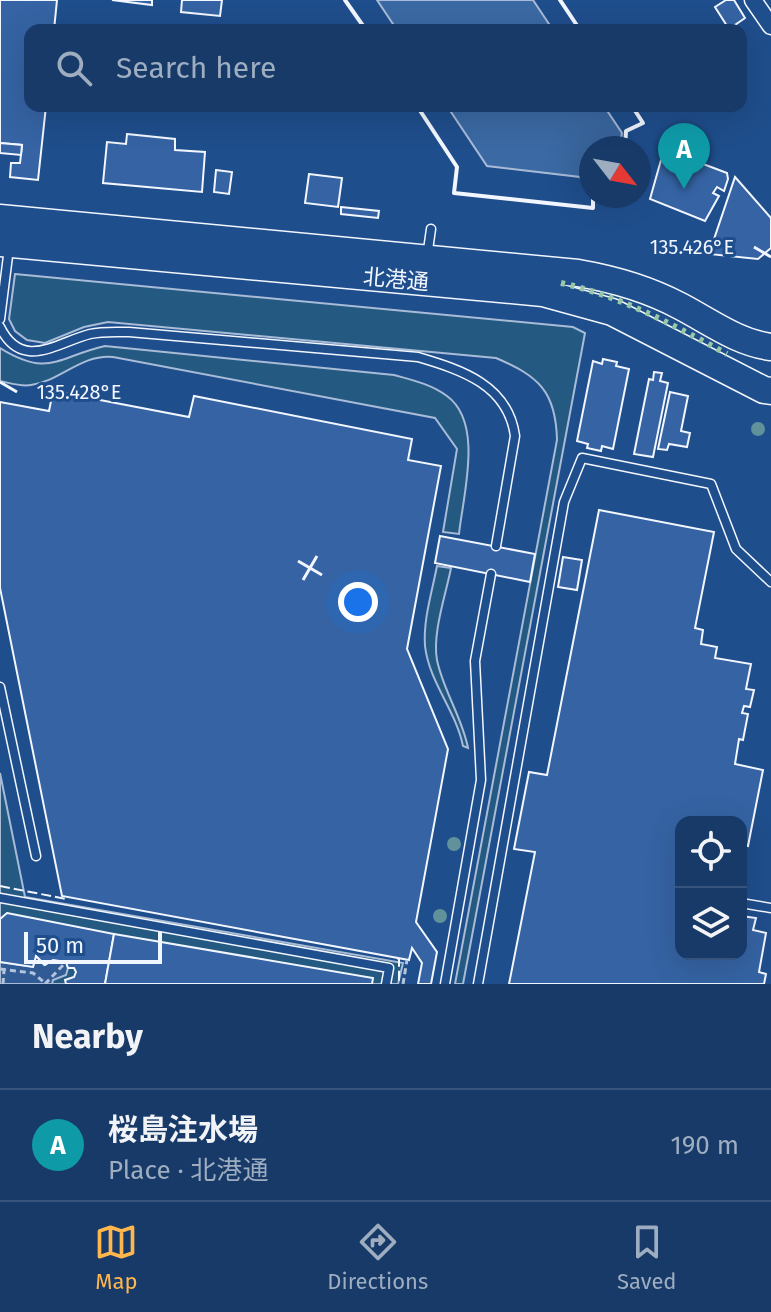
<!DOCTYPE html>
<html lang="en">
<head>
<meta charset="utf-8">
<style>
	body { margin:0; font-family:"Fira Sans","Noto Sans JP",sans-serif; background:#244571; color:#f1f3f6 }
	.controls { position:absolute; right:24px; bottom:24px; display:grid; overflow:hidden; border-radius:16px; box-shadow:0 8px 32px #0002 }
	.controls button { width:72px; height:72px; display:grid; place-items:center; padding:0; border:0; border-bottom:2px solid #36547d; background:#173a69; color:#f1f3f6; font:40px sans-serif }
	.compass { position:absolute; left:579px; top:136px; width:72px; height:72px; border-radius:50%; background:#173a69; box-shadow:0 8px 32px #0002; rotate:121deg }
	.scale { position:absolute; left:24px; bottom:20px; width:138px; box-sizing:border-box; padding-left:8px; border:4px solid #f2f6ff; border-top:0; font-size:22px; line-height:28px; white-space:nowrap; color:#f2f6ff; -webkit-text-stroke:6px #1f4e8c; paint-order:stroke }
	.you { position:absolute; left:358px; top:602px; width:28px; height:28px; margin:-20px; border:6px solid #fff; border-radius:50%; background:#1a73e8; box-shadow:0 0 0 12px #1a73e833 }
	.badge { display:grid; place-items:center; width:52px; height:52px; border-radius:50%; background:#ffb74d; color:#fff; font-size:26px; font-weight:700 }
	.pin { position:absolute; translate:-50% -66px; filter:drop-shadow(0 2px 4px #0008) }
	.pin::after { content:''; position:absolute; top:42px; width:28px; height:24px; background:inherit; clip-path:polygon(0 0,100% 0,50% 100%) }
	.list { margin:0; padding:0; list-style:none }
	h2 { display:flex; justify-content:space-between; align-items:center; height:104px; margin:0; padding:0 32px; font-size:34px }
	h2 small { font-size:26px; font-weight:400; color:#9eadc0 }
	.list li { display:grid; grid-template-columns:52px 1fr auto; gap:24px; align-items:center; box-sizing:border-box; height:112px; padding:0 32px; border-top:2px solid #36547d }
	.list b { display:block; font-size:30px; white-space:nowrap }
	.list p { margin:0; font-size:26px; white-space:nowrap; color:#9eadc0 }
	.list em { font-size:26px; font-style:normal; color:#9eadc0 }
	.icon { flex:none; width:44px; height:44px; fill:none; stroke:currentColor; stroke-width:2; stroke-linecap:round; stroke-linejoin:round }
	.map { position:relative; flex:none; width:771px; height:984px; overflow:hidden }
	.search { position:absolute; background:#173a69; box-shadow:0 8px 32px #0002; left:24px; right:24px; top:24px; height:88px; display:flex; align-items:center; gap:20px; box-sizing:border-box; padding:0 28px; border-radius:16px; color:#9eadc0; font-size:30px }
	.sheet { height:216px; background:#173a69 }
	nav { display:flex; justify-content:space-around; align-items:center; box-sizing:border-box; height:112px; border-top:2px solid #36547d; background:#173a69; font-size:22px; color:#9eadc0 }
	nav a { display:grid; justify-items:center; gap:4px }
	nav .on { color:#ffb74d }
	.map>svg:first-child { display:block }
	.green { fill:#245a82; stroke:#a8bbd7; stroke-width:2 }
	.parking { fill:#305b95; stroke:#a8bbd7; stroke-width:2 }
	.water { fill:#3b69a3; stroke:#a8bbd7; stroke-width:2 }
	.building { fill:#3563a3; stroke:#f2f6ff; stroke-width:2 }
	.lines { fill:none; stroke-linecap:round; stroke-linejoin:round }
	.lane-casing { stroke:#f2f6ff; stroke-width:11 }
	.street-casing { stroke:#f2f6ff; stroke-width:19 }
	.primary-casing { stroke:#f2f6ff; stroke-width:29 }
	.path { stroke:#b3c4dc; stroke-width:3; stroke-dasharray:6 4; stroke-linecap:butt }
	.lane { stroke:#1f4e8c; stroke-width:8 }
	.street { stroke:#1f4e8c; stroke-width:16 }
	.primary { stroke:#1f4e8c; stroke-width:26 }
	.hedge { stroke:#97c8a6; stroke-width:6; stroke-dasharray:4 6; stroke-linecap:butt }
	.fence { stroke:#f2f6ff; stroke-width:2; stroke-dasharray:10 4; stroke-linecap:butt }
	.wall { stroke:#f2f6ff; stroke-width:4 }
	.tree { fill:#61919a }
	.ticks { fill:none; stroke:#f2f6ff; stroke-width:3 }
	.labels { text-anchor:middle; stroke-width:6; stroke-linejoin:round; paint-order:stroke }
	.street-label { font-size:22px; fill:#f2f6ff; stroke:#1f4e8c }
	.ticks-label { font-size:20px; text-anchor:middle; fill:#f2f6ff; stroke:#1f4e8c; stroke-width:6; stroke-linejoin:round; paint-order:stroke }
</style>
</head>
<body>
<div class="map">
<svg width="771" height="984" viewBox="0 0 771 984">
	<rect width="100%" height="100%" fill="#1f4e8c"/>
	<!-- green -->
	<g class="green">
		<path d="M 15,274 L 573,327 L 585,333 L 463,984 L 455,984 L 557,440 C 556,391 538,376 496,358 L 108,322 L 84,327 L 45,343 L 27,340 L 15,331 L 9,319 Z"/>
		<path d="M 105,346 L 394,375 C 412,380 431,384 447,396 C 484,423 463,495 459,534 L 443,532 L 457,449 L 435,418 L 113,357 C 81,354 61,381 31,385 C 21,387 10,383 0,381 L 0,348 C 49,378 57,357 105,346 Z"/>
		<path d="M 437,566 L 451,568 C 446,594 432,634 437,660 C 443,690 462,717 468,748 L 463,746 C 456,711 429,682 425,646 C 423,620 432,592 437,566 Z"/>
		<path d="M 0,773 L 25,897 L 403,963 L 398,984 L 0,984 Z"/>
	</g>
	<!-- parking -->
	<path class="parking" d="M 36,956 L 44,965 L 53,960 L 66,962 L 68,968 L 66,975 L 53,980 L 52,984 L 0,984 L 0,962 L 33,967 Z"/>
	<!-- water -->
	<g class="water">
		<path d="M 377,0 L 533,0 L 553,30 L 397,30 Z"/>
		<path d="M 447,106 L 604,106 L 622,133 L 619,148 L 591,148 L 591,180 L 582,182 L 580,177 L 487,166 Z"/>
	</g>
	<!-- building -->
	<g class="building">
		<path d="M 0,0 L 57,0 L 54,30 L 30,30 L 30,106 L 46,106 L 38,180 L 10,177 L 11,163 L 20,163 L 22,145 L 0,143 Z"/>
		<path d="M 112,0 L 152,0 L 152,5 Z"/>
		<path d="M 182,0 L 222,0 L 220,16 L 181,12 Z"/>
		<path d="M 726,0 L 734,0 L 745,18 L 729,29 L 715,7 Z"/>
		<path d="M 127,134 L 175,139 L 175,150 L 205,152 L 202,192 L 103,183 L 107,142 L 126,144 Z"/>
		<path d="M 0,143 L 22,145 L 21,155 L 0,153 Z"/>
		<path d="M 690,159 L 727,173 L 728,179 L 724,191 L 717,187 L 713,193 L 719,196 L 705,221 L 650,199 L 661,160 L 685,169 Z"/>
		<path d="M 216,170 L 232,172 L 229,194 L 214,192 Z"/>
		<path d="M 309,174 L 342,178 L 338,207 L 305,203 Z"/>
		<path d="M 735,177 L 771,218 L 771,248 L 758,259 L 709,254 Z"/>
		<path d="M 341,207 L 379,211 L 378,218 L 341,214 Z"/>
		<path d="M 603,359 L 617,362 L 616,366 L 629,369 L 613,449 L 602,446 L 601,451 L 587,448 L 588,444 L 577,441 L 593,361 L 602,364 Z"/>
		<path d="M 654,372 L 662,373 L 660,381 L 668,383 L 653,457 L 634,454 L 649,379 L 653,380 Z"/>
		<path d="M 53,391 L 189,417 L 194,396 L 412,439 L 408,460 L 441,466 L 407,649 L 448,749 L 416,922 L 437,952 L 431,984 L 418,984 L 422,963 L 412,948 L 409,960 L 62,896 L 0,588 L 0,402 L 49,411 Z"/>
		<path d="M 670,392 L 688,396 L 681,431 L 690,433 L 687,447 L 669,444 L 667,450 L 658,449 Z"/>
		<path d="M 599,510 L 714,532 L 695,628 L 703,630 L 701,644 L 717,647 L 715,658 L 751,664 L 746,689 L 754,690 L 750,707 L 744,706 L 742,713 L 748,714 L 743,740 L 739,739 L 735,764 L 763,770 L 748,846 L 742,845 L 741,849 L 741,822 L 681,822 L 681,954 L 741,954 L 741,916 L 756,918 L 753,930 L 766,933 L 759,972 L 766,974 L 764,984 L 509,984 L 535,852 L 514,849 L 529,772 L 547,775 Z"/>
		<path d="M 440,536 L 535,554 L 530,582 L 435,563 Z"/>
		<path d="M 563,557 L 582,560 L 577,590 L 558,587 Z"/>
		<path d="M 7,913 L 114,934 L 105,984 L 66,984 L 65,980 L 74,977 L 76,972 L 74,968 L 68,968 L 66,962 L 53,960 L 45,965 L 36,956 L 33,967 L 0,962 L 0,919 Z"/>
		<path d="M 114,934 L 373,978 L 372,984 L 105,984 Z"/>
	</g>
	<g class="lines">
		<defs>
			<g id="lane">
				<path d="M 427,257 L 431,229"/>
				<path d="M 0,319 L 9,248"/>
				<path d="M 0,327 C 22,372 58,342 90,334 C 103,331 116,332 129,332 L 418,357 C 462,370 508,385 515,436 L 496,546"/>
				<path d="M 0,687 L 36,856"/>
				<path d="M 0,898 L 389,968 L 386,984"/>
				<path d="M 741,903 L 771,908"/>
				<path d="M 445,984 L 481,780 L 475,661 L 491,574"/>
				<path d="M 478,984 L 564,502 L 582,458 L 711,484 L 736,549 L 771,582"/>
			</g>
			<path id="street" d="M 753,0 L 771,26"/>
			<g id="primary">
				<path d="M 0,218 L 578,273 C 613,279 648,289 680,306 C 709,321 738,343 771,347"/>
				<path d="M 0,243 L 543,293 L 612,312 L 764,390 L 771,391"/>
			</g>
		</defs>
		<!-- lane casing -->
		<use href="#lane" class="lane-casing"/>
		<!-- street casing -->
		<use href="#street" class="street-casing"/>
		<!-- primary casing -->
		<use href="#primary" class="primary-casing"/>
		<!-- path -->
		<g class="path">
			<path d="M 0,969 L 33,973 L 45,983"/>
			<path d="M 3,984 L 4,970"/>
			<path d="M 45,984 L 66,962"/>
			<path d="M 403,984 L 407,960"/>
		</g>
		<!-- lane -->
		<use href="#lane" class="lane"/>
		<!-- street -->
		<use href="#street" class="street"/>
		<!-- primary -->
		<use href="#primary" class="primary"/>
		<!-- hedge -->
		<path class="hedge" d="M 561,283 C 621,296 673,325 727,354"/>
		<!-- fence -->
		<g class="fence">
			<path d="M 0,886 L 66,899"/>
			<path d="M 397,958 L 399,959 L 399,984"/>
		</g>
		<!-- wall -->
		<g class="wall">
			<path d="M 345,0 L 366,30"/>
			<path d="M 560,0 L 580,30"/>
			<path d="M 417,106 L 457,167 L 454,193 L 593,208 L 593,196"/>
			<path d="M 625,148 L 626,131 L 643,123 L 632,106"/>
		</g>
	</g>
	<!-- trees -->
	<g class="tree">
		<circle cx="758" cy="429" r="7"/>
		<circle cx="454" cy="844" r="7"/>
		<circle cx="440" cy="916" r="7"/>
	</g>
	<!-- ticks -->
	<path class="ticks" d="M 754,247 L 771,257M 0,382 L 17,392M 298,561 L 322,575M 303,580 L 317,556"/>
	<g class="labels">
		<!-- street labels -->
		<g class="street-label">
			<text transform="translate(396 279) rotate(5)" y="8">北港通</text>
		</g>
	</g>
	<g class="ticks-label">
		<text x="692" y="254">135.426°E</text>
		<text x="79" y="399">135.428°E</text>
	</g>
</svg>
<div class="controls">
<button><svg class="icon" aria-label="locate" viewBox="0 0 24 24"><circle cx="12" cy="12" r="6"/><path d="M12 2v4M12 18v4M2 12h4M18 12h4"/></svg></button>
<button><svg class="icon" aria-label="layers" viewBox="0 0 24 24"><path d="M12 4l9 5-9 5-9-5zM3 14l9 5 9-5"/></svg></button>
</div>
<svg class="compass" viewBox="-18 -18 36 36"><path d="M0-13l5 13h-10z" fill="#e53935"/><path d="M0 13l5-13h-10z" fill="#9eadc0"/></svg>
<div class="scale">50 m</div>
<div class="you"></div>
<div class="pin badge" style="left:684px;top:189px;background:#0f9aa8">A</div>
<div class="search"><svg class="icon" aria-label="search" viewBox="0 0 24 24"><circle cx="10" cy="10" r="6"/><path d="M15 15l6 6"/></svg>Search here</div>
</div>
<section class="sheet">
<h2>Nearby<small></small></h2>
<ul class="list">
<li><span class="badge" style="background:#0f9aa8">A</span><div><b>桜島注水場</b><p>Place · 北港通</p></div><em>190 m</em></li>
</ul>
</section>
<nav>
<a class="on"><svg class="icon" aria-label="map" viewBox="0 0 24 24"><path d="M3 6l6-2 6 2 6-2v14l-6 2-6-2-6 2zM9 4v14M15 6v14"/></svg>Map</a>
<a><svg class="icon" aria-label="directions" viewBox="0 0 24 24"><path d="M12 3l9 9-9 9-9-9zM9 14v-3h6M13 9l2 2-2 2"/></svg>Directions</a>
<a><svg class="icon" aria-label="saved" viewBox="0 0 24 24"><path d="M7 4h10v16l-5-4-5 4z"/></svg>Saved</a>
</nav>
</body>
</html>
